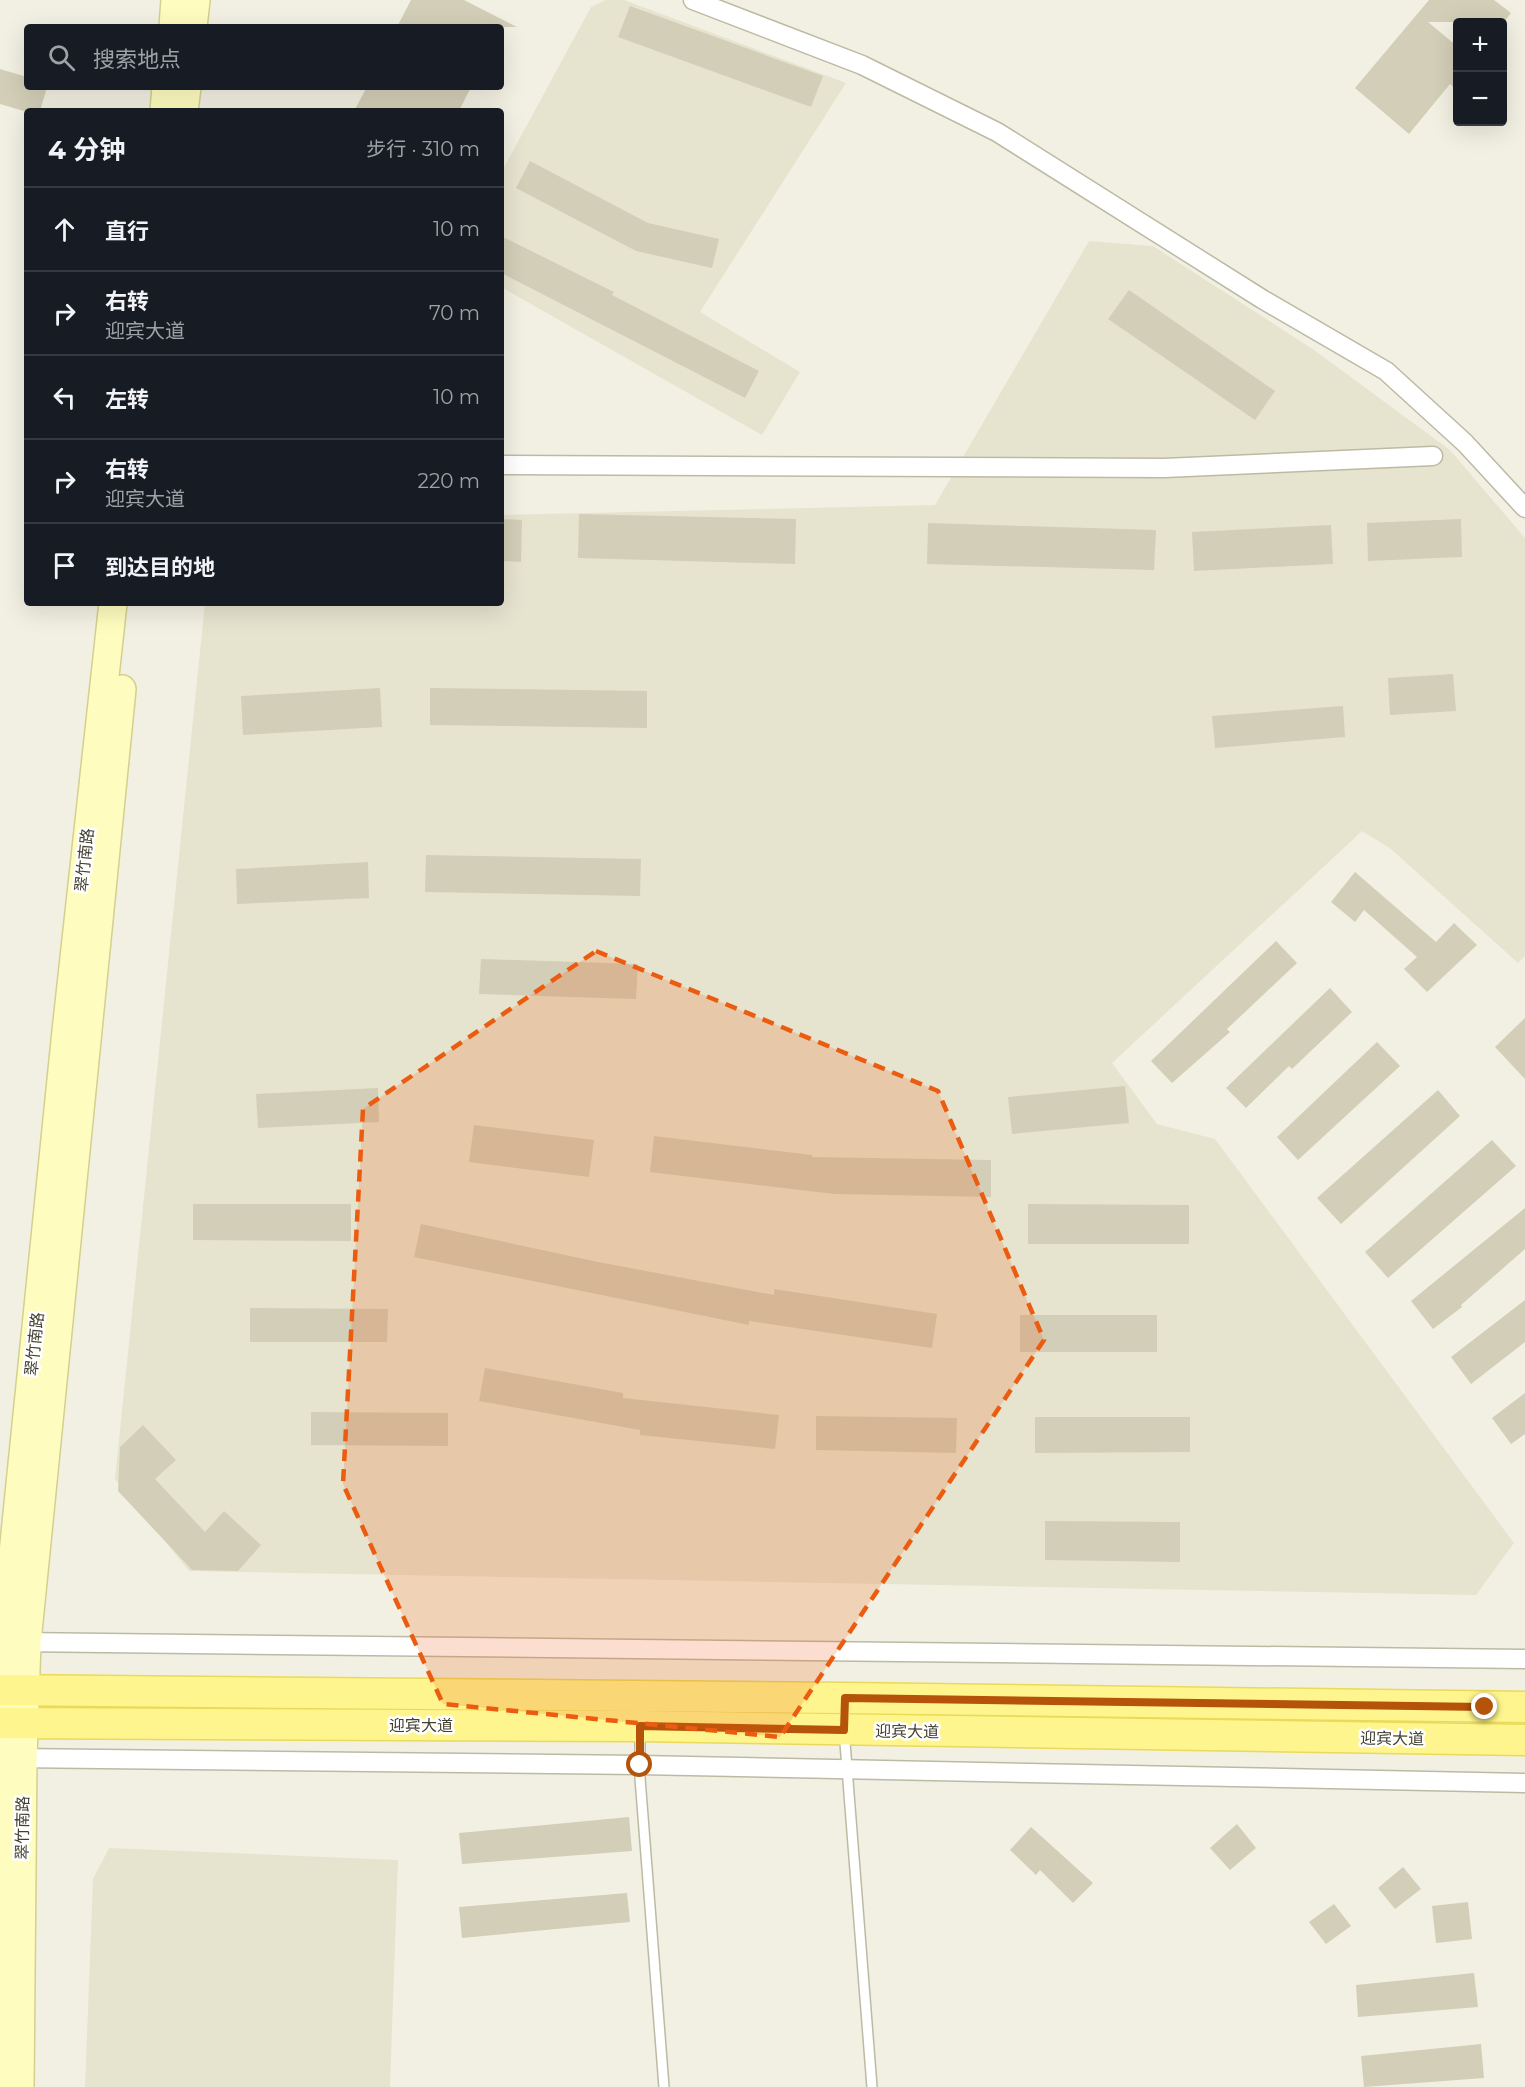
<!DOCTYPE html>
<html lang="zh">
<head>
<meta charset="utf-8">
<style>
	body { margin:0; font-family:Montserrat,"Noto Sans SC",sans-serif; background:#20242c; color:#f1f3f6 }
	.controls { position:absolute; right:18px; top:18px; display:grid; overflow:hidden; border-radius:6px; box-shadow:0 6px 24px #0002 }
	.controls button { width:54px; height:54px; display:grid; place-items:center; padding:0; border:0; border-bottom:2px solid #363941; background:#171b24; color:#f1f3f6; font:30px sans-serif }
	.stop { position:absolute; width:18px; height:18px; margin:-14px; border:4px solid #b45309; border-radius:50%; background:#fff }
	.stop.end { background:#b45309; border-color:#fff; box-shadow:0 2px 6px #0008 }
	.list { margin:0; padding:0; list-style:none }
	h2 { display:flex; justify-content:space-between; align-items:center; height:78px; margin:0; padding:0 24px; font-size:26px }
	h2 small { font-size:20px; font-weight:400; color:#9ea1a6 }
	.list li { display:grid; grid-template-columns:39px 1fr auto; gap:18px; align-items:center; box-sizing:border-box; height:84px; padding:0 24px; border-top:2px solid #363941 }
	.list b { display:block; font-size:22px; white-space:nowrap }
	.list p { margin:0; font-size:20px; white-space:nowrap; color:#9ea1a6 }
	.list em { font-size:20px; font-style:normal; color:#9ea1a6 }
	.icon { flex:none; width:33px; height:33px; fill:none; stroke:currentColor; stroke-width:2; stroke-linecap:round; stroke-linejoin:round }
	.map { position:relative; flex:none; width:1525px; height:2087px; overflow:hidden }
	.search { position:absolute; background:#171b24; box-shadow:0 6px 24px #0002; left:24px; top:24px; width:480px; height:66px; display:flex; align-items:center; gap:15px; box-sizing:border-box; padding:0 21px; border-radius:6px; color:#9ea1a6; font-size:22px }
	.panel { position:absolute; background:#171b24; box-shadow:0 6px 24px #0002; left:24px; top:108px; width:480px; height:498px; border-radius:6px }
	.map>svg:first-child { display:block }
	.residential { fill:#e6e4cf }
	.building { fill:#d3ceb7 }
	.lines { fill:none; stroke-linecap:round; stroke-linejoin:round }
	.service-casing { stroke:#bdbaa4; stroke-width:12 }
	.minor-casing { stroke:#bdbaa4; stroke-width:21 }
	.secondary-casing { stroke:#d4d08e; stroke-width:30 }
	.primary-casing { stroke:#e9da59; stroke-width:33 }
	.service { stroke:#fff; stroke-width:9 }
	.minor { stroke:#fff; stroke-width:18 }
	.secondary { stroke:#fffcbf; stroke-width:27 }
	.primary { stroke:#fff58e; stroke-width:30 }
	.route { stroke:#b45309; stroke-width:8 }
	.marked { fill:#ec5c10; fill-opacity:0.2; stroke:#ec5c10; stroke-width:4.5; stroke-dasharray:12 8; stroke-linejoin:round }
	.labels { text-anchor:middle; stroke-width:5; stroke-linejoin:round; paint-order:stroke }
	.street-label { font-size:16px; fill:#434032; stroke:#fff }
</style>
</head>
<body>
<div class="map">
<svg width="1525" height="2087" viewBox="0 0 1525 2087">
	<rect width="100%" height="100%" fill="#f2f0e2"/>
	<!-- residential -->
	<g class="residential">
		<path d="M 606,0 L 624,0 L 846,83 L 700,312 L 800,372 L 762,435 L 501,287 L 501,173 L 591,7 Z"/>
		<path d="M 1089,241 L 1153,246 L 1314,350 L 1450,450 L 1525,538 L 1525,956 L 1518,963 L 1391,849 L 1362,831 L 1112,1063 L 1157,1124 L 1215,1139 L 1514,1543 L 1476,1595 L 189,1571 L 115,1479 L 205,603 L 501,603 L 501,515 L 935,505 Z"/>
		<path d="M 109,1848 L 398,1860 L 390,2087 L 85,2087 L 93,1879 Z"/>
	</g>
	<!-- building -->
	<g class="building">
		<path d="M 411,0 L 464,0 L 517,27 L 397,27 Z"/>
		<path d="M 1429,0 L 1494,0 L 1511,13 L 1504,22 L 1428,22 L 1458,47 L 1458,91 L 1450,84 L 1409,134 L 1355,88 Z"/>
		<path d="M 630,6 L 823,76 L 811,107 L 618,37 Z"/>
		<path d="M 0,69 L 27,77 L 27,87 L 47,87 L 40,111 L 24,111 L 0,104 Z"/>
		<path d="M 367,87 L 471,87 L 459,111 L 354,111 Z"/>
		<path d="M 530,161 L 648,223 L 719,239 L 712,268 L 636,251 L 516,188 Z"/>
		<path d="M 501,236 L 614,292 L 612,295 L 759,371 L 745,398 L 501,273 Z"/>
		<path d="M 1129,290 L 1275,391 L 1255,420 L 1108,319 Z"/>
		<path d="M 579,514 L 796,519 L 795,564 L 578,558 Z"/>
		<path d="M 501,519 L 522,520 L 521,562 L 501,561 Z"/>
		<path d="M 1461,519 L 1462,557 L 1368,561 L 1367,523 Z"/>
		<path d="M 928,523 L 1156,530 L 1154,570 L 927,564 Z"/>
		<path d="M 1331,525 L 1333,564 L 1194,571 L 1192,532 Z"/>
		<path d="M 1453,674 L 1456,711 L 1390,715 L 1388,678 Z"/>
		<path d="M 380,688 L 382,727 L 243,735 L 241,696 Z"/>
		<path d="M 430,688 L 647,691 L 647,728 L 430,725 Z"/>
		<path d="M 1343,706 L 1345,737 L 1215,748 L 1212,716 Z"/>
		<path d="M 426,855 L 641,859 L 640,896 L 425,892 Z"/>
		<path d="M 368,862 L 369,898 L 237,904 L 236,869 Z"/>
		<path d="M 1355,872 L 1436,942 L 1454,923 L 1477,945 L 1427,992 L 1404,969 L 1417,957 L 1364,910 L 1355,922 L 1331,902 Z"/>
		<path d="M 1276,941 L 1297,963 L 1227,1029 L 1230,1032 L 1172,1083 L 1151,1061 Z"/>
		<path d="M 481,959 L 638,964 L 636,999 L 479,994 Z"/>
		<path d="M 1330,988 L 1352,1012 L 1292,1069 L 1289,1066 L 1246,1108 L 1226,1088 Z"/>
		<path d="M 1525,1018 L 1525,1079 L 1495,1047 Z"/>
		<path d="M 1377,1042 L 1400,1066 L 1298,1160 L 1277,1137 Z"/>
		<path d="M 1125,1086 L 1129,1123 L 1012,1134 L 1008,1097 Z"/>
		<path d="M 378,1088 L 379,1122 L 258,1128 L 256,1094 Z"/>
		<path d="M 1438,1090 L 1460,1116 L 1341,1224 L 1317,1198 Z"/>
		<path d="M 474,1125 L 594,1140 L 589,1177 L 469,1162 Z"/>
		<path d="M 654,1136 L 812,1155 L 812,1157 L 991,1160 L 991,1197 L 834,1194 L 650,1172 Z"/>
		<path d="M 1492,1140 L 1516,1166 L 1388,1278 L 1365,1252 Z"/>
		<path d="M 193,1204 L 351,1204 L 351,1241 L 193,1240 Z"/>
		<path d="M 1028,1204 L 1189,1205 L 1189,1244 L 1028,1244 Z"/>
		<path d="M 1525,1208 L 1525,1249 L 1461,1305 L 1462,1307 L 1433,1329 L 1411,1301 Z"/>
		<path d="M 421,1224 L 598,1262 L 774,1295 L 774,1289 L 937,1314 L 932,1348 L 749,1321 L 749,1325 L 414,1257 Z"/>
		<path d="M 1525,1300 L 1525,1342 L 1471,1384 L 1451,1357 Z"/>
		<path d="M 250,1308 L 388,1309 L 387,1342 L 250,1342 Z"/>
		<rect x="1020" y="1315" width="137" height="37"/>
		<path d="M 485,1368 L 623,1393 L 623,1398 L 779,1415 L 775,1449 L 640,1435 L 640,1430 L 479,1401 Z"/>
		<path d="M 1525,1393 L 1525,1434 L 1511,1444 L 1492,1418 Z"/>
		<path d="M 311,1412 L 448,1413 L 448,1446 L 311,1445 Z"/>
		<path d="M 816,1416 L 957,1418 L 956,1453 L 816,1450 Z"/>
		<path d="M 1035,1417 L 1190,1417 L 1190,1452 L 1035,1453 Z"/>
		<path d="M 143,1425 L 176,1460 L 155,1479 L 205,1532 L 224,1511 L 261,1545 L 238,1571 L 192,1570 L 118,1491 L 120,1447 Z"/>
		<path d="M 1045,1521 L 1180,1522 L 1180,1562 L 1045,1560 Z"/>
		<path d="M 629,1817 L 632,1851 L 462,1864 L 459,1833 Z"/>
		<path d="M 1237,1824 L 1256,1848 L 1230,1870 L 1210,1848 Z"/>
		<path d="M 1031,1827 L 1093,1883 L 1073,1903 L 1040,1870 L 1036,1875 L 1010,1850 Z"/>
		<path d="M 1403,1867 L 1421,1889 L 1395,1909 L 1378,1888 Z"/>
		<path d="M 627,1893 L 630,1922 L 462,1938 L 459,1907 Z"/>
		<path d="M 1468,1902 L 1472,1939 L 1436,1943 L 1432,1906 Z"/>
		<path d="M 1334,1904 L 1351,1926 L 1326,1944 L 1309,1922 Z"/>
		<path d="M 1474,1973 L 1478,2007 L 1358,2017 L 1356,1985 Z"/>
		<path d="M 1481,2044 L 1484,2078 L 1364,2087 L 1361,2056 Z"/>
	</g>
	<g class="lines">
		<defs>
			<g id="service">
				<path d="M 845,1701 L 844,1730 L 872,2087"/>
				<path d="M 640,1731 L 640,1778 L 664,2087"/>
			</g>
			<g id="minor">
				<path d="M 693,0 L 862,65 L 997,132 L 1262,299 L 1386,371 L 1465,443 L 1525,508"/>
				<path d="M 501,465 L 1164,468 L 1433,456"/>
				<path d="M 18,1642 L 1525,1659"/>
				<path d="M 14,1758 L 640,1765 L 1525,1783"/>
			</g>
			<g id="secondary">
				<path d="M 173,27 L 175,0"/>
				<path d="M 193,27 L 196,0"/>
				<path d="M 164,111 L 166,87"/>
				<path d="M 184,111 L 187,87"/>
				<path d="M 0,2087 L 4,1642 L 66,1031 L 113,603"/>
				<path d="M 20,2087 L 23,1758 L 27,1642 L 122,689"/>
			</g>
			<g id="primary">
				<path d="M 0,1690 L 845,1698 L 1525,1707"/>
				<path d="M 0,1723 L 640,1726 L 1525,1740"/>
			</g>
		</defs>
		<!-- service casing -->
		<use href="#service" class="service-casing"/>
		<!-- minor casing -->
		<use href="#minor" class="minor-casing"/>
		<!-- secondary casing -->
		<use href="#secondary" class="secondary-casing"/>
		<!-- primary casing -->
		<use href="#primary" class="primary-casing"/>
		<!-- service -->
		<use href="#service" class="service"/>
		<!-- minor -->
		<use href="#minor" class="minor"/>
		<!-- secondary -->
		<use href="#secondary" class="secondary"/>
		<!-- primary -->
		<use href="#primary" class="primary"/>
	</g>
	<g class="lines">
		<!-- route -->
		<path class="route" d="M 640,1765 L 640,1726 L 844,1730 L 845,1698 L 1485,1707"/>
	</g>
	<!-- marked area -->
	<path class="marked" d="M 596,951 L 938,1091 L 1044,1340 L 780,1737 L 443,1704 L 343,1484 L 363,1109 Z"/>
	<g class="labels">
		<!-- street labels -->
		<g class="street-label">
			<text transform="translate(84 860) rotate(-84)" y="6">翠竹南路</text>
			<text transform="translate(34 1344) rotate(-84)" y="6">翠竹南路</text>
			<text x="421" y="1731">迎宾大道</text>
			<text transform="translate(907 1731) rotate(1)" y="6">迎宾大道</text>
			<text transform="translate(1392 1738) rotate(1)" y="6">迎宾大道</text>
			<text transform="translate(22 1828) rotate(-89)" y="6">翠竹南路</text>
		</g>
	</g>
</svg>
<div class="controls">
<button>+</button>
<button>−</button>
</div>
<div class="stop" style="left:640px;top:1765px"></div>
<div class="stop end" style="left:1485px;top:1707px"></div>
<div class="search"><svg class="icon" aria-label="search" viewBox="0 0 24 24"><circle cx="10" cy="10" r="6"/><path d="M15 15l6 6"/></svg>搜索地点</div>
<section class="panel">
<h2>4 分钟<small>步行 · 310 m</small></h2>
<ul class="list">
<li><svg class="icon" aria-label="ahead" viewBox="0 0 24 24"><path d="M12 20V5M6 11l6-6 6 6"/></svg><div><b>直行</b></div><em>10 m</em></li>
<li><svg class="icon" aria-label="right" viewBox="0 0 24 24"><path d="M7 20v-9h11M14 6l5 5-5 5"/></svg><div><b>右转</b><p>迎宾大道</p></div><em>70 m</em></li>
<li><svg class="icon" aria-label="left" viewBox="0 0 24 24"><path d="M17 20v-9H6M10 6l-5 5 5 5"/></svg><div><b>左转</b></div><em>10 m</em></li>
<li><svg class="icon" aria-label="right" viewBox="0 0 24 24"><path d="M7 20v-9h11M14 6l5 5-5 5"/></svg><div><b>右转</b><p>迎宾大道</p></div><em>220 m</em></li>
<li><svg class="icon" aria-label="arrive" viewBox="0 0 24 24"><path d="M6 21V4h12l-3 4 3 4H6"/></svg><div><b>到达目的地</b></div></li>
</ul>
</section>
</div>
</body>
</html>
